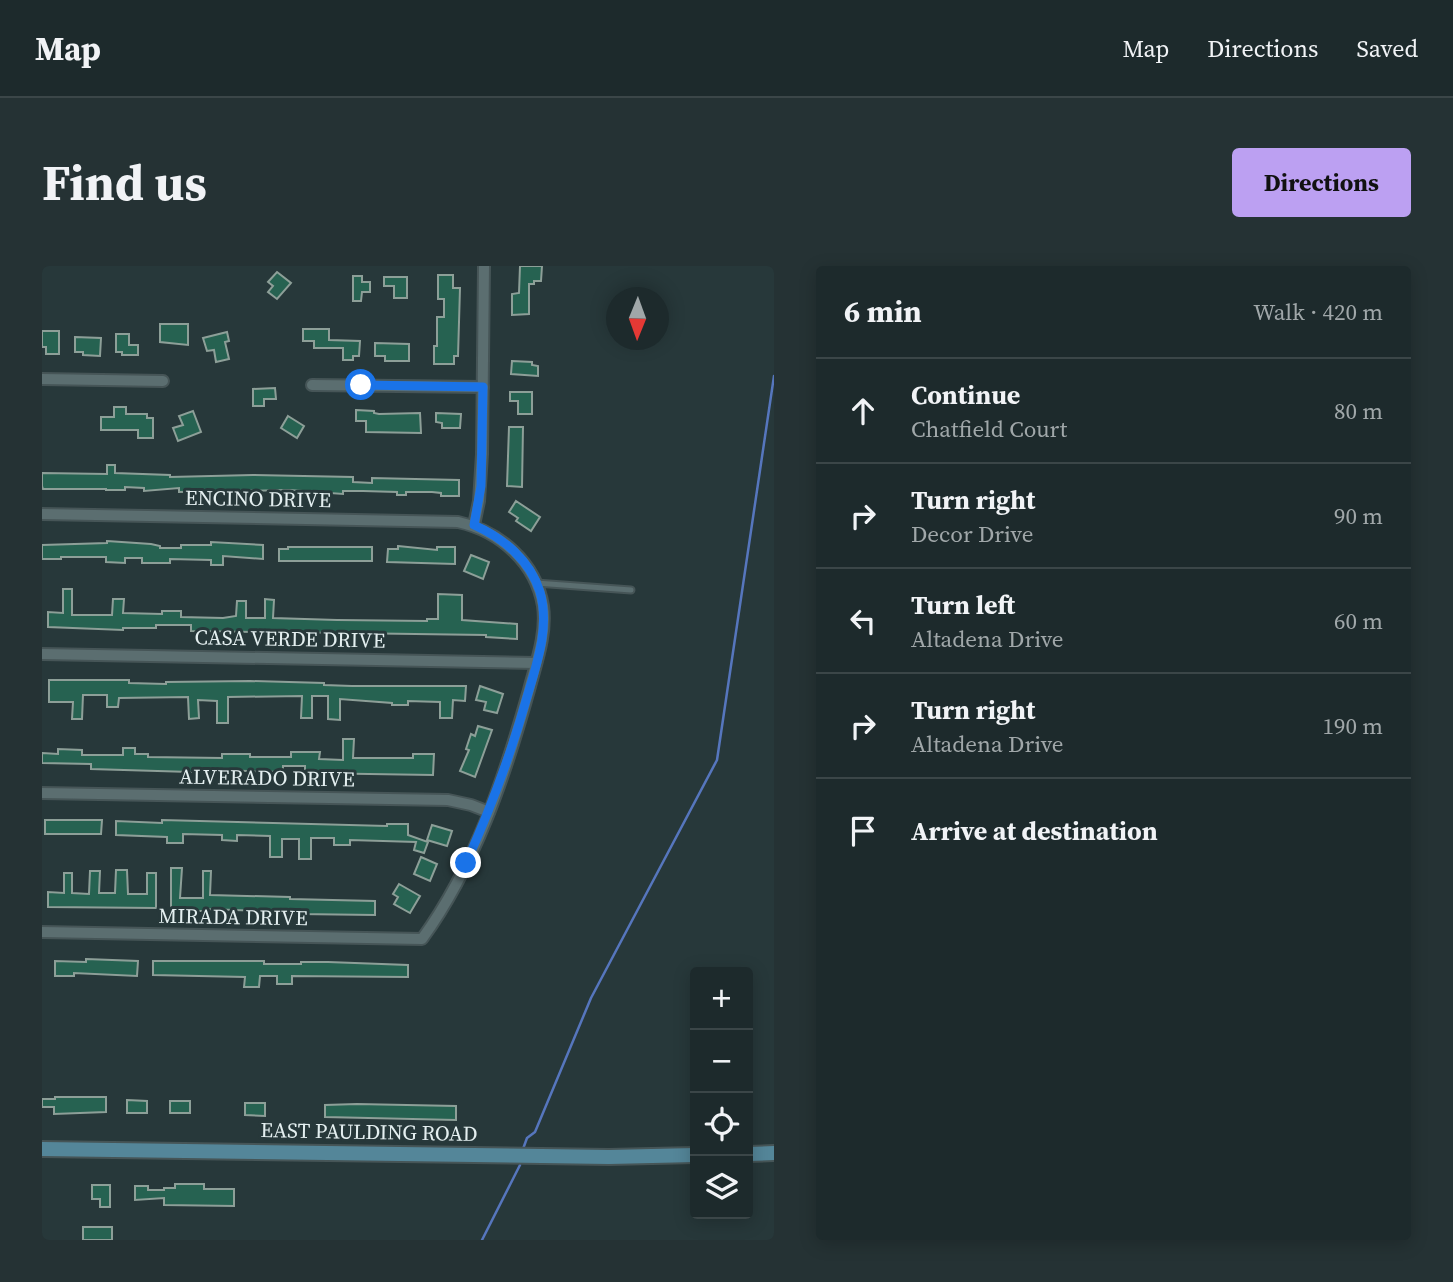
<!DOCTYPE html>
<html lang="en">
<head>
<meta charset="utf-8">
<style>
	body { margin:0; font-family:"Source Serif 4",serif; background:#253234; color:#f1f3f6 }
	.controls { position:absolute; right:21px; bottom:21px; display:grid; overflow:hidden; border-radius:7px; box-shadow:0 4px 18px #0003 }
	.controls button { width:63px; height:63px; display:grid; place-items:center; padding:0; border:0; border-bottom:2px solid #3b4648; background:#1d2a2c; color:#f1f3f6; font:35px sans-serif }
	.compass { position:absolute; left:564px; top:21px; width:63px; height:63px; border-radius:50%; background:#1d2a2c; box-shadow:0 4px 18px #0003; rotate:181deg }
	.stop { position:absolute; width:21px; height:21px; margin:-16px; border:5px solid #1a73e8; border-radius:50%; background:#fff }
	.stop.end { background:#1a73e8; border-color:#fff; box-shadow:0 2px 7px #0008 }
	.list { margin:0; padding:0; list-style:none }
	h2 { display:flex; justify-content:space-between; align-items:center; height:91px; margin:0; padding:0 28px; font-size:30px }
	h2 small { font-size:23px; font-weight:400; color:#a0a7a9 }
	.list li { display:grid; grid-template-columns:46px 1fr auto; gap:21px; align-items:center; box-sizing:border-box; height:105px; padding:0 28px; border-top:2px solid #3b4648 }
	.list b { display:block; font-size:26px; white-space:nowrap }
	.list p { margin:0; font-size:23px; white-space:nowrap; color:#a0a7a9 }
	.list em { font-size:23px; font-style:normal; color:#a0a7a9 }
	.icon { flex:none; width:38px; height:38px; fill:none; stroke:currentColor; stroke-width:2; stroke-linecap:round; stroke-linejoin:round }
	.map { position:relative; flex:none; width:732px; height:974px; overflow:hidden; border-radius:7px }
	header { display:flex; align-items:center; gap:42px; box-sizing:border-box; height:98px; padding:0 35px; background:#1d2a2c; border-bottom:2px solid #3b4648 }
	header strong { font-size:33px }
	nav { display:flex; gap:38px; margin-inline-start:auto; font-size:24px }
	.intro { display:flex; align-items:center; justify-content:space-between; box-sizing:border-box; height:168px; padding:0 42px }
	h1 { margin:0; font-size:49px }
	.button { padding:18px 32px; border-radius:7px; background:#bca0f2; color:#111; font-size:24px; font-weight:700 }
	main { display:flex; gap:42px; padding:0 42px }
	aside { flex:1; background:#1d2a2c; border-radius:7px; box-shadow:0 4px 18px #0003 }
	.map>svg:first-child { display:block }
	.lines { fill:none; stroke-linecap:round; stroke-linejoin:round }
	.stream { stroke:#5676bd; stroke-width:2.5 }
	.building { fill:#266251; stroke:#8d9f98; stroke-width:2 }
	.service-casing { stroke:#465557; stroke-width:9 }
	.minor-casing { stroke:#465557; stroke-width:14 }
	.secondary-casing { stroke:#465557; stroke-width:18 }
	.service { stroke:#5b6e70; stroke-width:5 }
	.minor { stroke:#5b6e70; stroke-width:10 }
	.secondary { stroke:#548699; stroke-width:14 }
	.route { stroke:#1a73e8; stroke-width:9 }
	.labels { text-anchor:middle; stroke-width:6; stroke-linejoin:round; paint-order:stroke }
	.street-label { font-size:21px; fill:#e4eff0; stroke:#27383a }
</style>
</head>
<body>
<header>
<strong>Map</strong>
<nav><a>Map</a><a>Directions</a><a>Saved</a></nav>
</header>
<div class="intro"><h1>Find us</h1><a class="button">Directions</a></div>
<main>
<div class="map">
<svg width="732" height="974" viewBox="0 0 732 974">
	<rect width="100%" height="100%" fill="#27383a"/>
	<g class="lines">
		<!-- stream -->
		<g class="stream">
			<path d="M 481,883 L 485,872 L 493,866 L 549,732 L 675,494 L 732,110"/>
			<path d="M 440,974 L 478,899"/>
		</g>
	</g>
	<!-- building -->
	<g class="building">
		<path d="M 478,0 L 500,0 L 499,15 L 492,15 L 492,18 L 487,18 L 487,48 L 470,49 L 470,28 L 477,27 Z"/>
		<path d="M 235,6 L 249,17 L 235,33 L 226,26 L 231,20 L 226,16 Z"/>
		<path d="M 396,9 L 411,9 L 411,22 L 418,22 L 416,90 L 412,90 L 412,98 L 392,98 L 392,80 L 395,80 L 395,51 L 402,51 L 402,33 L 396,33 Z"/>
		<path d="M 311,10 L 320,10 L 320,16 L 328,16 L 328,26 L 320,26 L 319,35 L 311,35 Z"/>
		<path d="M 342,11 L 365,11 L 365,32 L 352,32 L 352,20 L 342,20 Z"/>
		<path d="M 118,58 L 146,58 L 146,79 L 118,76 Z"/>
		<path d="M 261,63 L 287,63 L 287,74 L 318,75 L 317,90 L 311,90 L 311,94 L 301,94 L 301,82 L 272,82 L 272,75 L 261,75 Z"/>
		<path d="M 0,65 L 17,65 L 17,88 L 4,88 L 4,81 L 0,81 Z"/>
		<path d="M 185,66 L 187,75 L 183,76 L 187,93 L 174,96 L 172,84 L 165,85 L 161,72 Z"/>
		<path d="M 74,68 L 87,68 L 87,79 L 96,79 L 96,89 L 80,89 L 80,86 L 74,86 Z"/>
		<path d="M 33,71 L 59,72 L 58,90 L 41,89 L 41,86 L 33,86 Z"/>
		<path d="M 333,77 L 367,78 L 367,95 L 343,95 L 343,90 L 333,90 Z"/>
		<path d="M 470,95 L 490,96 L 490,99 L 496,100 L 496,110 L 469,108 Z"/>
		<path d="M 233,122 L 234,133 L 222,133 L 222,140 L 211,140 L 211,123 Z"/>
		<path d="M 468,126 L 490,126 L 490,148 L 476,148 L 476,135 L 468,135 Z"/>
		<path d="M 72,141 L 84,141 L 84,148 L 105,148 L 105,152 L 111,152 L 111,172 L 96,172 L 96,164 L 59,164 L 59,151 L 72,151 Z"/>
		<path d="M 314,144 L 332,145 L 332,147 L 337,148 L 378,147 L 379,167 L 324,166 L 324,155 L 314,155 Z"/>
		<path d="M 151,145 L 159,166 L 136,175 L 131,162 L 141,159 L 137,150 Z"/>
		<path d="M 394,147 L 419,148 L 418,162 L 400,162 L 400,157 L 394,156 Z"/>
		<path d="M 246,150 L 262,160 L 255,172 L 239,162 Z"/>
		<path d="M 467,161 L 481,161 L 480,221 L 465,220 Z"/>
		<path d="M 65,199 L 73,199 L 73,207 L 128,209 L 128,211 L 211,209 L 311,211 L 311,216 L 330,217 L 330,212 L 417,214 L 417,230 L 399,230 L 399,227 L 390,226 L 364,226 L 364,229 L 355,229 L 355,226 L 321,225 L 301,225 L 301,228 L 247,224 L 137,226 L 137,222 L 102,225 L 102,222 L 83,221 L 83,224 L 64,224 L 64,223 L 1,223 L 0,220 L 0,207 L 65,208 Z"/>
		<path d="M 474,235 L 498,251 L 489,265 L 474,255 L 476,252 L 467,246 Z"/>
		<path d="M 65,275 L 109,278 L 118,280 L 118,282 L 139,282 L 139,279 L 169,279 L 169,276 L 221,279 L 221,293 L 181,290 L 181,299 L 169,299 L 169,294 L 128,293 L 128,297 L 100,297 L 100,292 L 83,292 L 83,297 L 64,296 L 64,291 L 19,291 L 19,293 L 0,293 L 0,279 L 65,277 Z"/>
		<path d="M 356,280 L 395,284 L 395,281 L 413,281 L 413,298 L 345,296 L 346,283 L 356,283 Z"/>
		<path d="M 246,281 L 330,281 L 330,295 L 237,295 L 237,283 L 246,283 Z"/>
		<path d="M 429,289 L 447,296 L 441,313 L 422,305 Z"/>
		<path d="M 21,323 L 30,323 L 30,349 L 70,349 L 71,333 L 82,333 L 81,347 L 120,348 L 120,345 L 139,345 L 139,351 L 181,352 L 194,350 L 195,335 L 204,335 L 204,352 L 223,352 L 223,333 L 232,334 L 231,352 L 295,354 L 385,355 L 385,353 L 396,353 L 396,328 L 420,329 L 420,354 L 475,358 L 475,373 L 444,371 L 444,369 L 149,365 L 149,359 L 114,359 L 114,362 L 81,362 L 81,364 L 6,361 L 6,346 L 21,347 Z"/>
		<path d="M 7,414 L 87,414 L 87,417 L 124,418 L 124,416 L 208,415 L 282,417 L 282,419 L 310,420 L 424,420 L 423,435 L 411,434 L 410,452 L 398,452 L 398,436 L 366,435 L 366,439 L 350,439 L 350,437 L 298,433 L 298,454 L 286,453 L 286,430 L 270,430 L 270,452 L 259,452 L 260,430 L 186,431 L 186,457 L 175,457 L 175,435 L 156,434 L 157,452 L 147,453 L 146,431 L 77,432 L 76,441 L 65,441 L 65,429 L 41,429 L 40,453 L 30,453 L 31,436 L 7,436 Z"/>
		<path d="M 438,420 L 461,428 L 455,447 L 442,444 L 444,436 L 434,434 Z"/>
		<path d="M 436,460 L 450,464 L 433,511 L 418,505 L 427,484 L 424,483 L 429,468 L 433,470 Z"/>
		<path d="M 301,473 L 312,473 L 311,492 L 371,492 L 371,488 L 392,488 L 391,509 L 263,507 L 263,500 L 241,500 L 241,506 L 173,504 L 173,506 L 149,506 L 49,503 L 49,498 L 0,497 L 0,487 L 16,488 L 16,483 L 40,484 L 40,489 L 81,489 L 81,482 L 93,482 L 93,488 L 106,488 L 106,491 L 180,492 L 180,488 L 208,488 L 208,491 L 249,491 L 249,486 L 278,486 L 277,493 L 301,494 Z"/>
		<path d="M 3,554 L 60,554 L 59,568 L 3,568 Z"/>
		<path d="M 120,554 L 345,560 L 345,558 L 366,558 L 366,569 L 386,576 L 382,587 L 372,584 L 374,576 L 308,574 L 308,579 L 292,579 L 292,572 L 269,572 L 269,593 L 257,593 L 257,573 L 240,573 L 240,591 L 228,591 L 228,570 L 195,569 L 195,575 L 180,574 L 180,569 L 141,568 L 141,577 L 125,577 L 125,571 L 74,569 L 74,555 L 120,557 Z"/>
		<path d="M 390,559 L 410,565 L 405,580 L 385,574 Z"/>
		<path d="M 379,591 L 395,598 L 388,615 L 372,608 Z"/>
		<path d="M 129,602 L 140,602 L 138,632 L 161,632 L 161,605 L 169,605 L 168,629 L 248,631 L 248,633 L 333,635 L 333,649 L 256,648 L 256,646 L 164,643 L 164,645 L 146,645 L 146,643 L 129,643 Z"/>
		<path d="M 74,604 L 85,604 L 86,628 L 105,628 L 105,607 L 114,607 L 114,642 L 6,641 L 6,626 L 22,627 L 22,607 L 30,607 L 30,627 L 47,628 L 48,605 L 58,605 L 57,627 L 73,627 Z"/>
		<path d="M 357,618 L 378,630 L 368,647 L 352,638 L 356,631 L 351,628 Z"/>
		<path d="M 44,693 L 96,695 L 95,710 L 32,707 L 32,710 L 13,710 L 13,695 L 44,696 Z"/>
		<path d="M 111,695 L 222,695 L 222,698 L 259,698 L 259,696 L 286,696 L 366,699 L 366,711 L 250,710 L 250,718 L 235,718 L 235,710 L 218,710 L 217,721 L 202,721 L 203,711 L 111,709 Z"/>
		<path d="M 13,831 L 64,831 L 64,846 L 12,848 L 12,841 L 0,841 L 0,833 L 13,833 Z"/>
		<path d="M 85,834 L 105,835 L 105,847 L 85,847 Z"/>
		<rect x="128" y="835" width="20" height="12"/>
		<path d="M 203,837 L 223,837 L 223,850 L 203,849 Z"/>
		<path d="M 315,838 L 414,840 L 414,854 L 283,851 L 283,839 Z"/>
		<path d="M 133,918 L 162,918 L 162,923 L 192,923 L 192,940 L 122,939 L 122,932 L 93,934 L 93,920 L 106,920 L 106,924 L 122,924 L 122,922 L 133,922 Z"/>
		<path d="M 50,919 L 68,919 L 68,941 L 58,941 L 58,933 L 50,933 Z"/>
		<rect x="41" y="961" width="29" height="13"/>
	</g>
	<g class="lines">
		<defs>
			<path id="service" d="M 494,317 L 589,324"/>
			<g id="minor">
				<path d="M 0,113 L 121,115"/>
				<path d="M 270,119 L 441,121"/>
				<path d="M 0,248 L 416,256 C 458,265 494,297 501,340 C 505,368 494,397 487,424 C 463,510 433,600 380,673 L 0,666"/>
				<path d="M 432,259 L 437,235 L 440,188 L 442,0"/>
				<path d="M 0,388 L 494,397"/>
				<path d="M 0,527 L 406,534 L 429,539 L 447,546"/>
			</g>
			<g id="secondary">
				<path d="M 0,883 L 567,891 L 653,889"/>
				<path d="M 706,888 L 732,887"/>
			</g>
		</defs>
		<!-- service casing -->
		<use href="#service" class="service-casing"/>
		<!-- minor casing -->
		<use href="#minor" class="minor-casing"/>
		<!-- secondary casing -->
		<use href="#secondary" class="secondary-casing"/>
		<!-- service -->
		<use href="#service" class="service"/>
		<!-- minor -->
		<use href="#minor" class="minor"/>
		<!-- secondary -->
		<use href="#secondary" class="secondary"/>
	</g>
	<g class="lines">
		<!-- route -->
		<path class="route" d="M 319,119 L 441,121 L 439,220 L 432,259 C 461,272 488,294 498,326 C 508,361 495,397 485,431 C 469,488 449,542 424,597"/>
	</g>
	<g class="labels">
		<!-- street labels -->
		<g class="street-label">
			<text transform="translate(216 233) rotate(1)" y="7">ENCINO DRIVE</text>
			<text transform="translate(248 373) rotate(1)" y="7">CASA VERDE DRIVE</text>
			<text transform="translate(225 512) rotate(1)" y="7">ALVERADO DRIVE</text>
			<text transform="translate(191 651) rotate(1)" y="7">MIRADA DRIVE</text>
			<text transform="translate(327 866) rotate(1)" y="7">EAST PAULDING ROAD</text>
		</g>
	</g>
</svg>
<div class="controls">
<button>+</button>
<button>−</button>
<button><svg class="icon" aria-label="locate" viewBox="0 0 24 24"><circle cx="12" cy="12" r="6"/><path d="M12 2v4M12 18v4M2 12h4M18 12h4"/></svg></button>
<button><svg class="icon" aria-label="layers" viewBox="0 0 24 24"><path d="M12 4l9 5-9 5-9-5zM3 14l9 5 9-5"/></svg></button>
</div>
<svg class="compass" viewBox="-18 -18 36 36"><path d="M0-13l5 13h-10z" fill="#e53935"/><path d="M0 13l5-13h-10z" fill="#a0a7a9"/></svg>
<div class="stop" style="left:319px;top:119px"></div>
<div class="stop end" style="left:424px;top:597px"></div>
</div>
<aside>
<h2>6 min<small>Walk · 420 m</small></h2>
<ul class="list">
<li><svg class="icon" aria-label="ahead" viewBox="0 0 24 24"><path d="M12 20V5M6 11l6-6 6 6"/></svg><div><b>Continue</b><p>Chatfield Court</p></div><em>80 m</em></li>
<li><svg class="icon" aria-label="right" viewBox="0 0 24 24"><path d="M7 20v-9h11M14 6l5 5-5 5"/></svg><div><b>Turn right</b><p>Decor Drive</p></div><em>90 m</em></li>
<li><svg class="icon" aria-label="left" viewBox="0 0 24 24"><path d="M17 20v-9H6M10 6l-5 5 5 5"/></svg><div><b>Turn left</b><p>Altadena Drive</p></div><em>60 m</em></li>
<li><svg class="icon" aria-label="right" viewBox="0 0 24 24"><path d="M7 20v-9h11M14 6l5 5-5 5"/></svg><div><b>Turn right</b><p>Altadena Drive</p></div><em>190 m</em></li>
<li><svg class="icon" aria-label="arrive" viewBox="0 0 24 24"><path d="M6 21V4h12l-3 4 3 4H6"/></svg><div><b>Arrive at destination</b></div></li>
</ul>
</aside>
</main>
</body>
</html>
